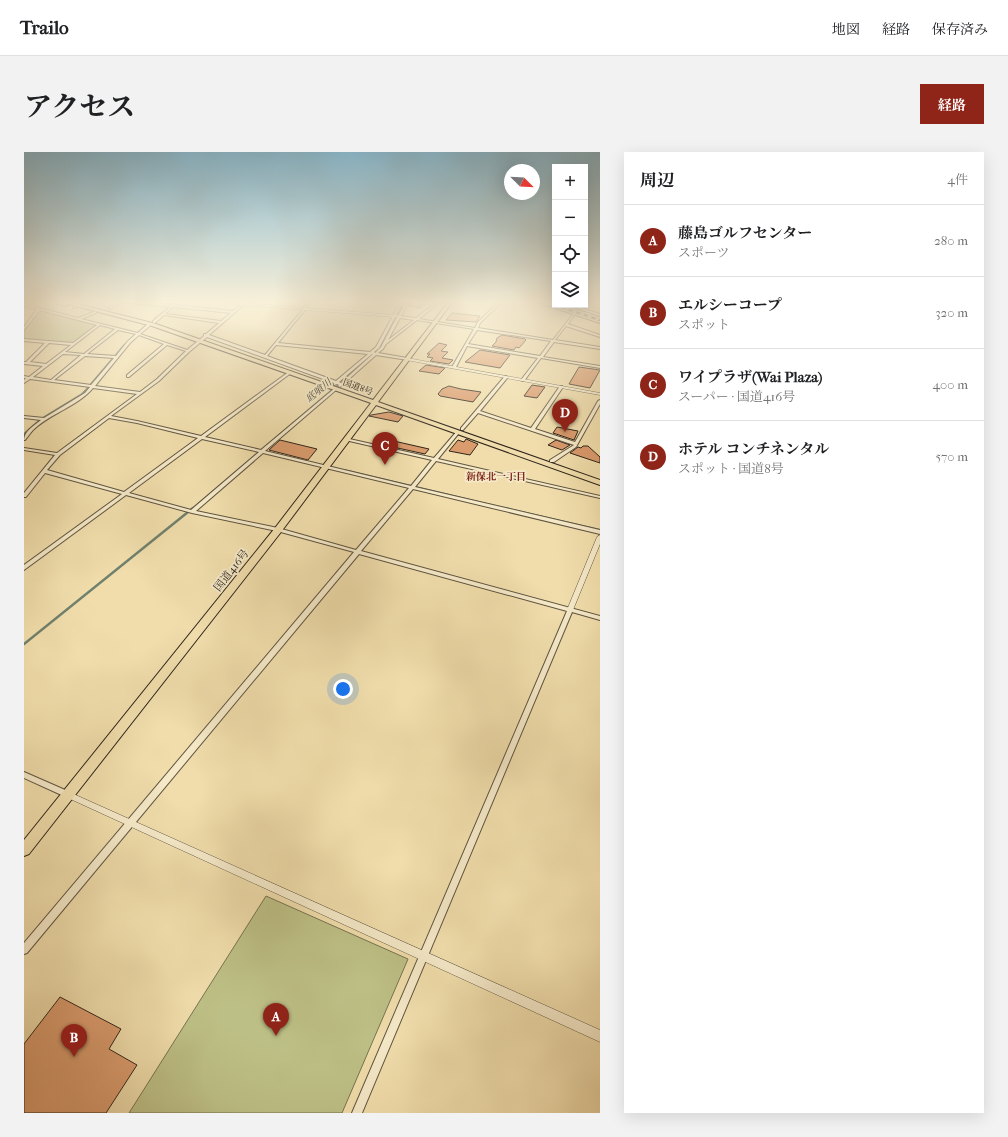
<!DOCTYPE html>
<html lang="ja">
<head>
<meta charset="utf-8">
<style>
	body { margin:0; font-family:"IM FELL French Canon","Noto Serif JP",serif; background:#f2f2f2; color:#202124 }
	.controls { position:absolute; right:12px; top:12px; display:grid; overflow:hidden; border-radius:0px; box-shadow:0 4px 16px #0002 }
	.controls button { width:36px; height:36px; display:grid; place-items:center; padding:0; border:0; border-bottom:1px solid #e0e0e0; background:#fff; color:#202124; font:20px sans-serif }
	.compass { position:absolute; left:480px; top:12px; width:36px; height:36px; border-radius:50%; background:#fff; box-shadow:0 4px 16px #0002; rotate:114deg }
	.you { position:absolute; left:319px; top:537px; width:14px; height:14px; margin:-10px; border:3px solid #fff; border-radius:50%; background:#1a73e8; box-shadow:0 0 0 6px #1a73e833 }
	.badge { display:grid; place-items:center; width:26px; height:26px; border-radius:50%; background:#8f2418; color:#fff; font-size:13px; font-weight:700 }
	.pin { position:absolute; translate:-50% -33px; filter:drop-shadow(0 1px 2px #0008) }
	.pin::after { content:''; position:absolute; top:21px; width:14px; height:12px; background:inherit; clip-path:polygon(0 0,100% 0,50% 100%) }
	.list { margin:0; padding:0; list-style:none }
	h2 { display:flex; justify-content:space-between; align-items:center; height:52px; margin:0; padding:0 16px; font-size:17px }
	h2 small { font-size:13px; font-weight:400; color:#757577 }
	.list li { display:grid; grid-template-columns:26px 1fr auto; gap:12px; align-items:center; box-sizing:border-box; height:72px; padding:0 16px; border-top:1px solid #e0e0e0 }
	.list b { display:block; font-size:15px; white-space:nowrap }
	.list p { margin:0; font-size:13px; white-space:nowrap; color:#757577 }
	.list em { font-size:13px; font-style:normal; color:#757577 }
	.icon { flex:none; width:22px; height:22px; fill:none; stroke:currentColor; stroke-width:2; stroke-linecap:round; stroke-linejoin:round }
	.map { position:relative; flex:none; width:576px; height:961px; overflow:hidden; border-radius:0px }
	header { display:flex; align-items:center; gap:24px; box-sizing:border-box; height:56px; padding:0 20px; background:#fff; border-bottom:1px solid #e0e0e0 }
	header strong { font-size:19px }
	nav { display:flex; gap:22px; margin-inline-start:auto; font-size:14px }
	.intro { display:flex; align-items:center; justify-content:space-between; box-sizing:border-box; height:96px; padding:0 24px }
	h1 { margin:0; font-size:28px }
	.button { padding:10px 18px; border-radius:0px; background:#8f2418; color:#fff; font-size:14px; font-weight:700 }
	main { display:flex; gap:24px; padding:0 24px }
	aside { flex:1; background:#fff; border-radius:0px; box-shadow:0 4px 16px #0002 }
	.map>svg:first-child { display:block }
	.green { fill:#bdc086; stroke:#767351 }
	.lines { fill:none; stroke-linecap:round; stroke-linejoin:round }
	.stream-far2 { stroke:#70816e; stroke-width:1.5 }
	.stream-far1 { stroke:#70816e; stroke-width:2 }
	.stream { stroke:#70816e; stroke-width:2.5 }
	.building { fill:#da9b6d; stroke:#2f261c }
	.minor-casing { stroke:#5f5440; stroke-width:2 }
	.tertiary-casing { stroke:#5f5440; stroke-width:1 }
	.secondary-casing { stroke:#2f261c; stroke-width:2 }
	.trunk-casing { stroke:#2f261c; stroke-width:2 }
	.minor { fill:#f5e9c8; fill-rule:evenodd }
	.tertiary { fill:#f5e9c8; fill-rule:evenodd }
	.secondary { fill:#f5e9c8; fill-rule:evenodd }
	.trunk { fill:#f0ddab; fill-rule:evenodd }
	.rail-casing { stroke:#2f261c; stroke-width:2.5 }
	.rail { stroke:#f5e9c8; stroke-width:1.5; stroke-dasharray:4; stroke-linecap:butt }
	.labels { text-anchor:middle; stroke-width:3.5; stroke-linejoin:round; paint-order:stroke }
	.far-street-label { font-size:9px; fill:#2f261c; stroke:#f5e9c8 }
	.far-water-label { font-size:10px; font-style:italic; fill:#4f5345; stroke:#f5e9c8 }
	.far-neighbourhood-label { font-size:10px; font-weight:bold; fill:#7a1f14; stroke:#f5e9c8 }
	.street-label { font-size:11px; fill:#2f261c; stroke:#f5e9c8 }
</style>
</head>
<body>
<header>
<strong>Trailo</strong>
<nav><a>地図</a><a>経路</a><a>保存済み</a></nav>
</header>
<div class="intro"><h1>アクセス</h1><a class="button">経路</a></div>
<main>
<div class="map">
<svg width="576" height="961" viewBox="0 0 576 961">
	<rect width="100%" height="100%" fill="#f0ddab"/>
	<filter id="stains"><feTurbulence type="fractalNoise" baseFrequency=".005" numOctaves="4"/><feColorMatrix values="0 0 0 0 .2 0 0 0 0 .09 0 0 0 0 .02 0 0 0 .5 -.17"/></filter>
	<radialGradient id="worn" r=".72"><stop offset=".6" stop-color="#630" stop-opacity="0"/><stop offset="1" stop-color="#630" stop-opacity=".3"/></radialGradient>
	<!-- green -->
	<g class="green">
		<path d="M 15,157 L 76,172 L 50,192 L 0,188 L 0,177 Z"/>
		<path d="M 242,744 L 384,807 L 318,961 L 105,961 Z"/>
	</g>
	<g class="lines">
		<!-- stream-far2 -->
		<g class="stream-far2">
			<path d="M 130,167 L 154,149"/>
			<path d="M 348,203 L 356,197 L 381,149"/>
			<path d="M 60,240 L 99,194 L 122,173"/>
			<path d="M 306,240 L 343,208"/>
		</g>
		<!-- stream-far1 -->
		<g class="stream-far1">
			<path d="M 0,282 L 17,267 L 58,242 L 61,239"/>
			<path d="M 320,318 L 484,357"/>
			<path d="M 168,357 L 307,239"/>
		</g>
		<!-- stream -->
		<g class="stream">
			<path d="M 480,356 L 575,378"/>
			<path d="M 0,492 L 169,356"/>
		</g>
	</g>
	<!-- building -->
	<g class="building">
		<path d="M 386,149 L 405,149 L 396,156 L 384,154 Z"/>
		<path d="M 428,161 L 456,164 L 452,170 L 422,168 Z"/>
		<path d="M 478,183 L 501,187 L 502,188 L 495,196 L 492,195 L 490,198 L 468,194 L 472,190 L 473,186 Z"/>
		<path d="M 415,191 L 423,193 L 417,199 L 424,200 L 418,206 L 429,208 L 425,212 L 406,209 L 409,206 L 403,205 L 406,202 L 403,202 Z"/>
		<path d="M 456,198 L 486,203 L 476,216 L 441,210 Z"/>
		<path d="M 402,213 L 421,216 L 415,222 L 395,219 Z"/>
		<path d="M 555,215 L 576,218 L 566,236 L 545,232 Z"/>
		<path d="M 508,233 L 521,235 L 513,246 L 500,244 Z"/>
		<path d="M 425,234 L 437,237 L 457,240 L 449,250 L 416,244 L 414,242 L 418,237 Z"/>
		<path d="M 365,260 L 379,264 L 374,270 L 345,264 L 347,263 Z"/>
		<path d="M 533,275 L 554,279 L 550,288 L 529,281 Z"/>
		<path d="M 361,287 L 405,297 L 401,302 L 360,293 Z"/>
		<path d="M 442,287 L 454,292 L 446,303 L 425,299 L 434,288 L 440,290 Z"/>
		<path d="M 256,288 L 293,297 L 284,308 L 245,298 Z"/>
		<path d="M 532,288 L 546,293 L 538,298 L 524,293 Z"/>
		<path d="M 559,294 L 564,294 L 576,305 L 576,311 L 546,301 L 554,295 L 557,296 Z"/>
		<path d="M 36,845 L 97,877 L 85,897 L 113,913 L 82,961 L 0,961 L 0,892 Z"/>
	</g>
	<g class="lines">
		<defs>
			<g id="minor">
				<path d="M 59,149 L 61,150 L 57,152 L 57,150 Z"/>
				<path d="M 96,149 L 106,149 L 148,153 L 155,149 L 158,149 L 151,153 L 209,159 L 217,153 L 199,149 L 219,151 L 221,149 L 224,149 L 185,183 L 241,203 L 286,149 L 288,149 L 254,191 L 346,200 L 352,195 L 377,149 L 379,149 L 372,163 L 374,164 L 383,149 L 385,149 L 377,164 L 392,166 L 414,149 L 417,149 L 395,167 L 451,176 L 454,170 L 476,149 L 479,149 L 456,171 L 454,176 L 529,188 L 550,161 L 551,162 L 544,172 L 576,183 L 576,185 L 542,174 L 531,188 L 576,195 L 576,197 L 530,190 L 519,205 L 576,214 L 576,216 L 517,206 L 500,229 L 499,229 L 497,228 L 514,206 L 443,194 L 432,215 L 429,216 L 428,215 L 450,177 L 393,168 L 362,192 L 359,197 L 354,201 L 383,206 L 385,207 L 384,208 L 352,203 L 316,235 L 314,234 L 315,233 L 313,232 L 310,233 L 310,231 L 183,185 L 165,200 L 135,229 L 87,264 L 113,269 L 177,284 L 266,219 L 267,219 L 267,221 L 181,285 L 237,298 L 311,236 L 312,236 L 312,238 L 241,299 L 387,334 L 408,308 L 321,288 L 321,286 L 410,306 L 433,279 L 435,279 L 435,281 L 414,307 L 576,344 L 576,346 L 412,309 L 391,335 L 576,378 L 576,382 L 389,337 L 337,399 L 576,464 L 576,468 L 548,460 L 338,961 L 328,961 L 543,459 L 335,402 L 3,801 L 0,802 L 0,791 L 330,400 L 253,379 L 168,361 L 102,343 L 0,418 L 0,413 L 98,342 L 21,321 L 2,345 L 0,345 L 0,341 L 31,303 L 0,298 L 0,296 L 33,301 L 113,242 L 69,236 C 54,254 27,261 9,278 C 6,281 4,285 1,288 L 0,288 C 0,279 11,273 17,268 L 0,266 L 0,264 L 20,266 L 61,241 L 66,235 L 6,227 L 0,231 L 0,228 L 2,226 L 0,226 L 0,224 L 5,225 L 19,214 L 0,212 L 0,210 L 2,210 L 21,191 L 0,189 L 0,187 L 49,191 L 73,173 L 16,158 L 0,178 L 0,175 L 13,157 L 0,154 L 0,152 L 54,166 L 72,159 L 72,161 L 57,167 L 114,181 L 125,171 L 127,171 L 127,173 L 116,182 L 163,198 L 180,184 L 180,182 L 182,182 L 195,171 L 140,163 L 131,171 L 129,171 L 129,169 L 146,155 L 98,150 L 86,157 L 84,156 ZM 149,155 L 207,161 L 197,169 L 141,162 ZM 371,165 L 373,165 L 357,195 L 351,201 L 350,200 L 355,196 ZM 376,166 L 390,168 L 364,188 ZM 76,173 L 91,177 L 60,202 L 41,200 ZM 94,178 L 112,182 L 104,189 L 92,204 L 63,202 ZM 453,178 L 527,189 L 516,204 L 444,192 ZM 115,183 L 140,192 L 103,223 L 103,225 L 105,225 L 143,193 L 162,199 L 133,227 L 116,240 L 71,234 L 106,191 ZM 25,191 L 47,193 L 22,212 L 6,210 ZM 252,193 L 344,202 L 312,229 L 243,204 ZM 39,202 L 57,203 L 27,228 L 9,225 ZM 348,202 L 349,202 L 317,231 L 315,230 ZM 61,204 L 90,206 L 67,233 L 30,228 ZM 85,266 L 113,271 L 174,286 L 100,340 L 23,318 L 36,303 ZM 178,287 L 235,300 L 167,358 L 105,341 ZM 239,301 L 385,336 L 332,398 L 254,376 L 172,359 Z"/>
				<path d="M 51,153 L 53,154 L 49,156 L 49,154 Z"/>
				<path d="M 481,224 L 484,225 L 456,259 L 507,276 L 536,234 L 538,234 L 539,235 L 511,277 L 551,290 L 574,249 L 576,248 L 576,252 L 552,295 L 530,310 L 526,310 L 526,308 L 550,293 L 454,261 L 439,278 L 437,278 L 437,276 Z"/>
				<path d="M 0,620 L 48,641 L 49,643 L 48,645 L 45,646 L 42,645 L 0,626 Z"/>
			</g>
			<g id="tertiary">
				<path d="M 218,151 L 370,163 L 372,164 L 370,165 L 219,153 Z"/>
				<path d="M 383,206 L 576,241 L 576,243 L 382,208 L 381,207 Z"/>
				<path d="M 576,383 L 576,392 L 549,458 L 546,460 L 544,459 L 543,458 L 573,385 Z"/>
				<path d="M 45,640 L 576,878 L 576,890 L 42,645 L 41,643 L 42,641 Z"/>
			</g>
			<g id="secondary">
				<path d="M 510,149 L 516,149 L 576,169 L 576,171 Z"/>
				<path d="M 542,153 L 548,153 L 576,162 L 576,164 Z"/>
			</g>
			<path id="trunk" d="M 23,149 L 42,149 L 132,172 L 349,248 L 425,149 L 429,149 L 354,250 L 576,328 L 576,333 L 352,253 L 257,380 L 5,702 L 0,704 L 0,688 L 251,376 L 347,251 L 128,174 L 44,152 L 42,154 Z"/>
		</defs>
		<!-- minor casing -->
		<use href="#minor" class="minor-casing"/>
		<!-- tertiary casing -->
		<use href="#tertiary" class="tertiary-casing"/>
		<!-- secondary casing -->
		<use href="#secondary" class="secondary-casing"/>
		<!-- trunk casing -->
		<use href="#trunk" class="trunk-casing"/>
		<!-- minor -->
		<use href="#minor" class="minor"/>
		<!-- tertiary -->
		<use href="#tertiary" class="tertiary"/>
		<!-- secondary -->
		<use href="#secondary" class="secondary"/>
		<!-- trunk -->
		<use href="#trunk" class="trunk"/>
		<defs>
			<path id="rail" d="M 518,149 L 576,168"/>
		</defs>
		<!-- rail casing -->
		<use href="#rail" class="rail-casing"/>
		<!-- rail -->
		<use href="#rail" class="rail"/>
	</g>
	<!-- sky -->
	<linearGradient id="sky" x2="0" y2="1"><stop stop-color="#89b8cd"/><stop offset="0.53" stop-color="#f8f0d9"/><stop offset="1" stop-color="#f8f0d9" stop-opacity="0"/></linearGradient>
	<rect width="576" height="283" fill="url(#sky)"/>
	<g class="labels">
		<!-- far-street labels -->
		<g class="far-street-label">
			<text transform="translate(334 235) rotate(20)" y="3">国道8号</text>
		</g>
		<!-- far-water labels -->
		<g class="far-water-label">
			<text transform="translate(294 238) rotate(-40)" y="4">底喰川</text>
		</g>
		<!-- far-neighbourhood labels -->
		<g class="far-neighbourhood-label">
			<text x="472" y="328">新保北一丁目</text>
		</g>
		<!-- street labels -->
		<g class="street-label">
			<text transform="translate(207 418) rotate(-52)" y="4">国道416号</text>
		</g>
	</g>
	<rect width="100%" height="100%" filter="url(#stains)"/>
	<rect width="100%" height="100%" fill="url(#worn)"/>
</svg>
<div class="controls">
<button>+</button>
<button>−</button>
<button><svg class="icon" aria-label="locate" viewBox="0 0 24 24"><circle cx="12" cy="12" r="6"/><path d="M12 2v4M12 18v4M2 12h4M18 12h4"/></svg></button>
<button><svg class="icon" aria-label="layers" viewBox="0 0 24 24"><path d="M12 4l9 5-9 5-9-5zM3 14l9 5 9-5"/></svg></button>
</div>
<svg class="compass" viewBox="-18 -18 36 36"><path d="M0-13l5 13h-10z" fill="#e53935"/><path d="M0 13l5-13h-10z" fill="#757577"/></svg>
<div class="you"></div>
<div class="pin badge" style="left:252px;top:884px">A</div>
<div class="pin badge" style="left:50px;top:905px">B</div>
<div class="pin badge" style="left:361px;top:313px">C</div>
<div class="pin badge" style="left:541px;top:280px">D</div>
</div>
<aside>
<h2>周辺<small>4件</small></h2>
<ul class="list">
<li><span class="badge">A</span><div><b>藤島ゴルフセンター</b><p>スポーツ</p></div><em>280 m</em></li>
<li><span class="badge">B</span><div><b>エルシーコープ</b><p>スポット</p></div><em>320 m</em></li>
<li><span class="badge">C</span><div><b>ワイプラザ(Wai Plaza)</b><p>スーパー · 国道416号</p></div><em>400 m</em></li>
<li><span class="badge">D</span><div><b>ホテル コンチネンタル</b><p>スポット · 国道8号</p></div><em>570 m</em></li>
</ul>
</aside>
</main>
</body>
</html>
